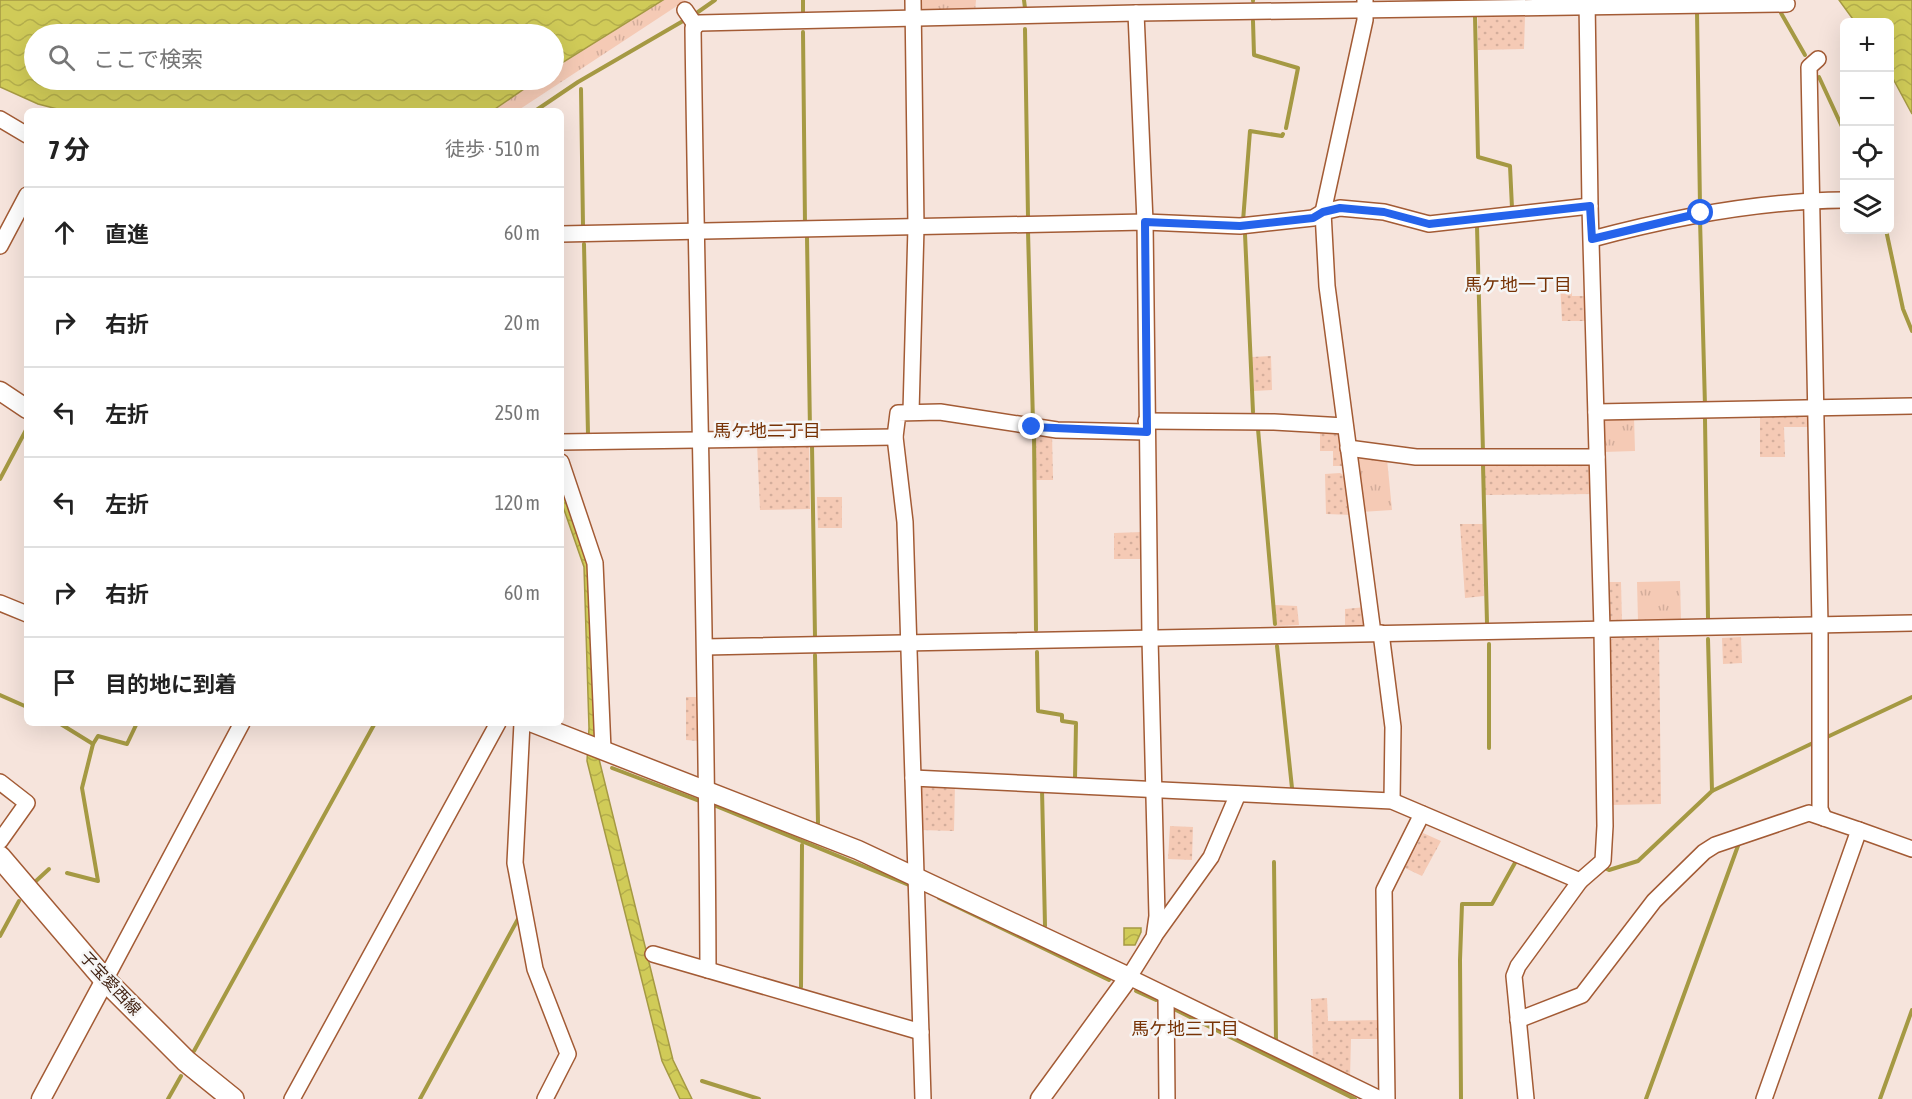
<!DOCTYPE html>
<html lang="ja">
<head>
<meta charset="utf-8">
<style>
	body { margin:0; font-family:"Asap Condensed","Noto Sans JP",sans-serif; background:#f6f6f6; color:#222 }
	.controls { position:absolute; right:18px; top:18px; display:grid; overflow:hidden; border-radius:9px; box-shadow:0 6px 24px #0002 }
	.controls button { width:54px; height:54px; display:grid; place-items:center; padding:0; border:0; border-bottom:2px solid #e0e0e0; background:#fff; color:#222; font:30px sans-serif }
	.stop { position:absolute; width:18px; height:18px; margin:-14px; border:4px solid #2563eb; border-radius:50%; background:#fff }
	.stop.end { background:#2563eb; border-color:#fff; box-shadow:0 2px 6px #0008 }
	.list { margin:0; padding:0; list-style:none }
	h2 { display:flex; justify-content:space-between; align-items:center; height:78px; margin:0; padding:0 24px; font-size:26px }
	h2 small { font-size:20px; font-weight:400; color:#767676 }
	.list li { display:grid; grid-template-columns:39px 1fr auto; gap:18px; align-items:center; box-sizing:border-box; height:90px; padding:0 24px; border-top:2px solid #e0e0e0 }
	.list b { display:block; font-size:22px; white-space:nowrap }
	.list em { font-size:20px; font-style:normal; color:#767676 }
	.icon { flex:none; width:33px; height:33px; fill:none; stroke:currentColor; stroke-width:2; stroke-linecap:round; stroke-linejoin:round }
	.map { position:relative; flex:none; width:1912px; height:1099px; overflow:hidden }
	.search { position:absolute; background:#fff; box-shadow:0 6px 24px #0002; left:24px; top:24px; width:540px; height:66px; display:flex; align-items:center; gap:15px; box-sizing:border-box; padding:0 21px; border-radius:33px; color:#767676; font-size:22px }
	.panel { position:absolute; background:#fff; box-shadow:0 6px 24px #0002; left:24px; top:108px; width:540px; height:618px; border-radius:9px }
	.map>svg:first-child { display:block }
	.grass { fill:url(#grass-tufts) }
	.garden { fill:url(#garden-dots) }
	.water { fill:url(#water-waves); stroke:#a59943; stroke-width:1.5 }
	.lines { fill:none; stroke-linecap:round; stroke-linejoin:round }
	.stream { stroke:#a59943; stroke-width:4 }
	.minor-casing { stroke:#a35b35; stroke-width:18 }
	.tertiary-casing { stroke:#a35b35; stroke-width:21 }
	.secondary-casing { stroke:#a35b35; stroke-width:24 }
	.minor { stroke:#fff; stroke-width:15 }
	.tertiary { stroke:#fff; stroke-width:18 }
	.secondary { stroke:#fff; stroke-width:21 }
	.route { stroke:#2563eb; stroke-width:8 }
	.labels { text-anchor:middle; stroke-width:5; stroke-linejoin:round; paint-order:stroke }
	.street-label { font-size:16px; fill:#422313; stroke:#f6f6f6 }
	.neighbourhood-label { font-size:18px; fill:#773306; stroke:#f6f6f6 }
</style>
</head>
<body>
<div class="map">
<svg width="1912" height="1099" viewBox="0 0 1912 1099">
	<defs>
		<pattern id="grass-tufts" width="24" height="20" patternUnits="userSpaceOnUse" patternTransform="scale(1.5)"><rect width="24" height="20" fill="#f5cab5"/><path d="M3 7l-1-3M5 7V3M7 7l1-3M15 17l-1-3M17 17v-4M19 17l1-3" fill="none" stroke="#d3ad9b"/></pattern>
		<pattern id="garden-dots" width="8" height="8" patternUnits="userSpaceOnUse" patternTransform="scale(1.5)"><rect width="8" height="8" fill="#f5cab5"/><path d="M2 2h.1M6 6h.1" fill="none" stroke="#d3ad9b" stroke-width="1.8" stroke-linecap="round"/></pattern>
		<pattern id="water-waves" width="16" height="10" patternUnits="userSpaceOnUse" patternTransform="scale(1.5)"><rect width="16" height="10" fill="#d0cb58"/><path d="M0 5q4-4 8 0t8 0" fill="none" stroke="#b4ae4c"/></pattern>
	</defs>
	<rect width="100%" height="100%" fill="#f6e4dc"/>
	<!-- grass -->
	<g class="grass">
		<path d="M 663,0 L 686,0 L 517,111 L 492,111 L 537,80 L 554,80 L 554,68 Z"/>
		<path d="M 919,0 L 976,0 L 975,12 L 924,12 L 919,5 Z"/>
		<path d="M 1634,417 L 1635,451 L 1603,452 L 1602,422 L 1605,418 Z"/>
		<path d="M 1355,455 L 1387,459 L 1392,510 L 1361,512 Z"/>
		<path d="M 1680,581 L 1681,620 L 1638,621 L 1637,582 Z"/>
	</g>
	<!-- garden -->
	<g class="garden">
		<path d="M 1478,16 L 1525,16 L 1524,49 L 1478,50 Z"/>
		<path d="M 1560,282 L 1571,282 L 1572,296 L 1587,296 L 1588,321 L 1562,321 Z"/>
		<path d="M 1271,356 L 1272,390 L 1254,391 L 1252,357 Z"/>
		<path d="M 1760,414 L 1804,414 L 1808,416 L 1808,427 L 1784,427 L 1785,457 L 1760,457 Z"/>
		<path d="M 1320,428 L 1339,430 L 1346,466 L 1333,466 L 1333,451 L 1320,451 Z"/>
		<path d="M 1032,431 L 1052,433 L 1053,480 L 1033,480 Z"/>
		<path d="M 809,443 L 810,509 L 760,510 L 757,444 Z"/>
		<path d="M 1585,462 L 1592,469 L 1593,494 L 1485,495 L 1485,463 Z"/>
		<path d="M 1340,473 L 1348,478 L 1352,515 L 1326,514 L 1325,474 Z"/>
		<path d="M 817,497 L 842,497 L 842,528 L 818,528 Z"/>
		<path d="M 1460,524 L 1483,524 L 1484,596 L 1465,598 Z"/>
		<path d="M 1142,532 L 1143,559 L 1114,559 L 1114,533 Z"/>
		<path d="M 1606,582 L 1621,582 L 1622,621 L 1612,621 L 1607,616 Z"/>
		<path d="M 1275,605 L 1297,606 L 1299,625 L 1277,626 Z"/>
		<path d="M 1366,607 L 1364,625 L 1345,625 L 1345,609 Z"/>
		<path d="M 1659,637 L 1661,804 L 1611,805 L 1608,643 L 1613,638 Z"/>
		<path d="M 1741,637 L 1742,663 L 1723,664 L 1722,638 Z"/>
		<path d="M 686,697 L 698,697 L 699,741 L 686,740 Z"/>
		<path d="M 927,784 L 955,784 L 954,831 L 921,830 L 920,788 Z"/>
		<path d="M 1170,826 L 1193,827 L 1192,860 L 1168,859 Z"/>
		<path d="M 1423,833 L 1441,841 L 1422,876 L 1405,868 Z"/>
		<path d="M 1327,998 L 1328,1021 L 1382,1020 L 1381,1039 L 1351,1039 L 1350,1078 L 1313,1059 L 1311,999 Z"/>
	</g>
	<!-- water -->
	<g class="water">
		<path d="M 0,0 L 663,0 L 554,68 L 554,34 L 34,34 L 34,80 L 537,80 L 492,111 L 65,111 L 38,104 L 0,87 Z"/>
		<path d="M 1839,0 L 1912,0 L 1912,114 L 1890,73 L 1890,22 L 1855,22 Z"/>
		<path d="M 561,480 L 591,565 L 599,759 L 673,1060 L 692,1099 L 680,1099 L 662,1061 L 587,761 L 589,728 L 584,567 L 561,501 Z"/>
		<path d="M 1124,928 L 1141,928 L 1141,932 L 1135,945 L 1124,945 Z"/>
	</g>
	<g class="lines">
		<!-- stream -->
		<g class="stream">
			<path d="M 803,0 L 803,13"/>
			<path d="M 1024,0 L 1025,8"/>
			<path d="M 1253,0 L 1253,1"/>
			<path d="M 698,12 L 715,0"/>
			<path d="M 1697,12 L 1700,206"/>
			<path d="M 1781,13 L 1805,55"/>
			<path d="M 1475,16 L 1478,157 L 1510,166 L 1512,208 L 1510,208"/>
			<path d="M 1253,21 L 1254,55 L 1298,68 L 1286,128"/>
			<path d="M 1025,29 L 1028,217"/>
			<path d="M 803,32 L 805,225"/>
			<path d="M 1819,77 L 1844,131"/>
			<path d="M 581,89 L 583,226"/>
			<path d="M 535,111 L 578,82 L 683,21"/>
			<path d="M 1700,219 L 1705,406"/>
			<path d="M 1243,221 L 1250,131 L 1282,136 L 1283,134"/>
			<path d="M 1477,226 L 1483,452"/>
			<path d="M 1886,230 L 1903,309 L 1912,331"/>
			<path d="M 1028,231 L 1033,422"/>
			<path d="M 1245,234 L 1253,412"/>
			<path d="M 807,237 L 810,431"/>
			<path d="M 584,244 L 588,434"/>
			<path d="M 1705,419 L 1708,618"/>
			<path d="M 1258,429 L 1275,624"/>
			<path d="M 1034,433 L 1036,630"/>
			<path d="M 812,445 L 815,637"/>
			<path d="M 1483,465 L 1487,623"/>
			<path d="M 0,479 L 26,430"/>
			<path d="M 1708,639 L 1712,791"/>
			<path d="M 1489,644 L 1489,748"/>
			<path d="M 1277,646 L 1292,788"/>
			<path d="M 1037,652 L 1038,711 L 1062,715 L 1062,721 L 1076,723 L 1075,779"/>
			<path d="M 815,655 L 818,823"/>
			<path d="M 0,695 L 27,707"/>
			<path d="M 59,723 L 93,744"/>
			<path d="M 1825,738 L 1912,697"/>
			<path d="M 612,768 L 702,802"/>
			<path d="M 1042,789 L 1045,926"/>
			<path d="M 716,806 L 909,885"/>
			<path d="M 1274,862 L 1276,1042"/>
			<path d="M 1605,868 L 1609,870 L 1638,861 L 1712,791 L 1813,743"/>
			<path d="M 67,873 L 98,881 L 82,788 L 93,744 L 98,736 L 127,744 L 137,723"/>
			<path d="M 36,881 L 49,869"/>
			<path d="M 939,898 L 1109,980"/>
			<path d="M 0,936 L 19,901"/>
			<path d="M 801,987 L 802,845"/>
			<path d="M 1136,991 L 1156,1000"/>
			<path d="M 1172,1008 L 1355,1099"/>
			<path d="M 194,1051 L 375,723"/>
			<path d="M 702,1081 L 759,1099"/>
			<path d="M 168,1099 L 181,1076"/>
			<path d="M 420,1099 L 518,919"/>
			<path d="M 1461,1099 L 1460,960 L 1462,904 L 1492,904 L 1516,861 L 1520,862"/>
			<path d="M 1646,1099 L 1739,843 L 1741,842"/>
			<path d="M 1880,1099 L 1912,1010"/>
		</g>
		<defs>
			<g id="minor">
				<path d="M 1365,0 L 1365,20 L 1323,212 L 1327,286 L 1373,633"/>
				<path d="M 685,10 L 696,26"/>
				<path d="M 1136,13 L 1145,222 L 1150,638 L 1157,916 L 1154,937 L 1129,977 L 1380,1099"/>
				<path d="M 1818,59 L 1809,67 L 1820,625 L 1820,809 L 1824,818"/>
				<path d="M 0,119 L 27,135"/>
				<path d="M 561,234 L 1145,222 L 1240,226 L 1313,218 L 1323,212 L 1340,208 L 1384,212 L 1429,224 L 1590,206"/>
				<path d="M 1592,239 C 1674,217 1759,201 1844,200"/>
				<path d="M 0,246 L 27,195"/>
				<path d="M 911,412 L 916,227 L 913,0"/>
				<path d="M 1596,412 L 1912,406"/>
				<path d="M 1146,421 L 1274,422 L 1345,426"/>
				<path d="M 561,442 L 895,437"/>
				<path d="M 1348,448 L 1416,457 L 1597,457"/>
				<path d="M 561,462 L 595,563 L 603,750"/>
				<path d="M 0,603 L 27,614"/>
				<path d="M 1381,633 L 1393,727 L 1392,801"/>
				<path d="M 705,647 L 1912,623"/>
				<path d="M 522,723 L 515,863 L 535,969 L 568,1054 L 545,1099"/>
				<path d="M 913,778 L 1392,801 L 1580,881 L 1603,861 L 1605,826 L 1602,629 L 1590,206 L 1587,0"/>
				<path d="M 0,782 L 27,803 L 0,841"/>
				<path d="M 1859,830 L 1912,849"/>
				<path d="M 1155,935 L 1211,857 L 1238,794"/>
				<path d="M 653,954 L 921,1032"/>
				<path d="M 708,970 C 707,656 697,342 693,28 L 699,23 L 1136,13 L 1787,4"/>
				<path d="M 105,980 L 242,723"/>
				<path d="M 1166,996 L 1167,1099"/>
				<path d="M 1518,1020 L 1582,995 L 1654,901 L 1704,852 L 1715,845 L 1809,813 L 1859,830 L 1764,1099"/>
				<path d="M 292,1099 L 498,723"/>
				<path d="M 923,1099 L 905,522 L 895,437 L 898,413 L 940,412 L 1057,430 L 1147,432"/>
				<path d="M 1387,1099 L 1384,890 L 1422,814"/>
				<path d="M 1526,1099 L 1514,976 L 1518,966 L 1580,881"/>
			</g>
			<g id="tertiary">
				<path d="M 0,391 L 27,409"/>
				<path d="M 533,723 L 858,850 L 1129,977 L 1040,1099"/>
				<path d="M 41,1099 L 105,980"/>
			</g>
			<path id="secondary" d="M 0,857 L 105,980 L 186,1061 L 233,1099"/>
		</defs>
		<!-- minor casing -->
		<use href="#minor" class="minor-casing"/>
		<!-- tertiary casing -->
		<use href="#tertiary" class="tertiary-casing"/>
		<!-- secondary casing -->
		<use href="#secondary" class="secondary-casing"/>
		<!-- minor -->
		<use href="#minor" class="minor"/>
		<!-- tertiary -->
		<use href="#tertiary" class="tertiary"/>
		<!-- secondary -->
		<use href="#secondary" class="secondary"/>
	</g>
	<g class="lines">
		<!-- route -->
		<path class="route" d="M 1032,427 L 1147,432 L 1145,222 L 1240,226 L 1313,218 L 1323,212 L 1340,208 L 1384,212 L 1429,224 L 1590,206 L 1592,239 L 1701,213"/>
	</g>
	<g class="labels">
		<!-- street labels -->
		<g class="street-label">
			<text transform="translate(111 983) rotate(47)" y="6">子宝愛西線</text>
		</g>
		<!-- neighbourhood labels -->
		<g class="neighbourhood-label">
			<text x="1518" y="291">馬ケ地一丁目</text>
			<text x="767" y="437">馬ケ地二丁目</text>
			<text x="1185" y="1035">馬ケ地三丁目</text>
		</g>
	</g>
</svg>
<div class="controls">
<button>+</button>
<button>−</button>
<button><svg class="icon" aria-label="locate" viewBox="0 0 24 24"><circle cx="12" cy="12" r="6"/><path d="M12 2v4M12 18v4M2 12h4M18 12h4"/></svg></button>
<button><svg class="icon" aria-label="layers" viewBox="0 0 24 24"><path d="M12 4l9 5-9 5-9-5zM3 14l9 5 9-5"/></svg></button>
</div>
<div class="stop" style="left:1701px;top:213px"></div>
<div class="stop end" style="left:1032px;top:427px"></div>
<div class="search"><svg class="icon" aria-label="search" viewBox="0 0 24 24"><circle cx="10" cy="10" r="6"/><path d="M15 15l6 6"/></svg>ここで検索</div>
<section class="panel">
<h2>7 分<small>徒歩 · 510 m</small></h2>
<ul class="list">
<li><svg class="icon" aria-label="ahead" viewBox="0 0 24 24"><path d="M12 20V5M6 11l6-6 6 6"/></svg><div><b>直進</b></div><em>60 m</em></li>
<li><svg class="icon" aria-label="right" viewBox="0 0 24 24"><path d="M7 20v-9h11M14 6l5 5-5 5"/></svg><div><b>右折</b></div><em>20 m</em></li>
<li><svg class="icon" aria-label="left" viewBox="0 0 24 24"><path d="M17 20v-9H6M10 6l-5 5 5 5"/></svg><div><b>左折</b></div><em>250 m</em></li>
<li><svg class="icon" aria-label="left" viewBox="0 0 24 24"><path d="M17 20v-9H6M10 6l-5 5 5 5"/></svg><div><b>左折</b></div><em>120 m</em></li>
<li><svg class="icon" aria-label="right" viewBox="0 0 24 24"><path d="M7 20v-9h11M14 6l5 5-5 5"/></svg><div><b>右折</b></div><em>60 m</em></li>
<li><svg class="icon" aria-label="arrive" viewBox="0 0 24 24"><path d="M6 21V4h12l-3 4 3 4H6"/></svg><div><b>目的地に到着</b></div></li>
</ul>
</section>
</div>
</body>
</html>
